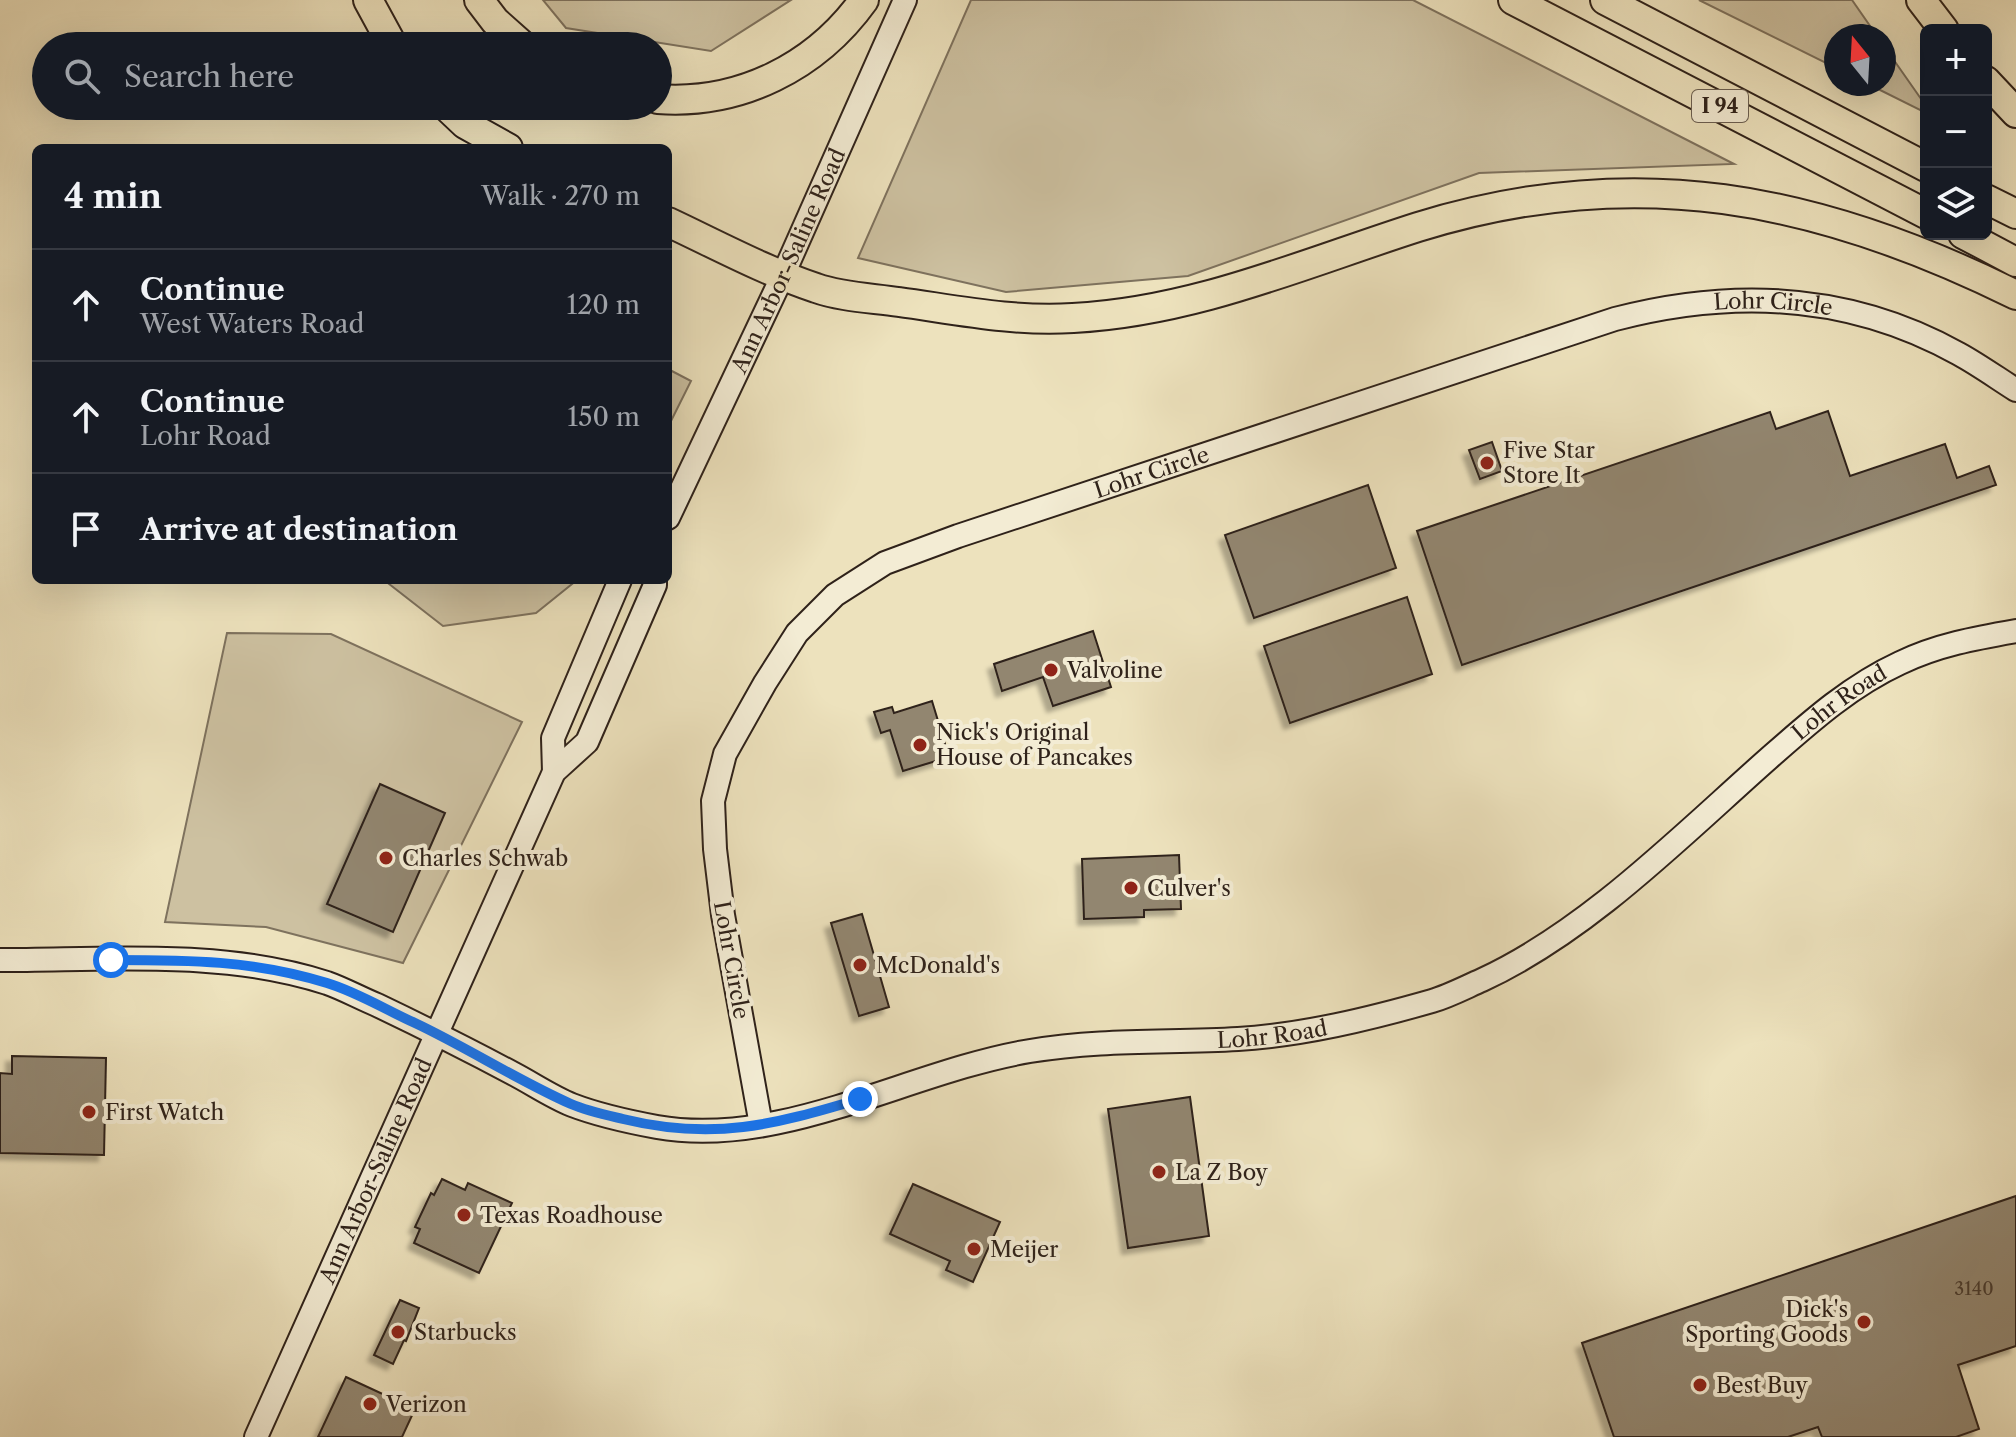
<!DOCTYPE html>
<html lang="en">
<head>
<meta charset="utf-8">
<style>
	body { margin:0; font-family:"Libre Caslon Text",serif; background:#20242c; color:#f1f3f6 }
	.controls { position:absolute; right:24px; top:24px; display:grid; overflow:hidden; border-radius:12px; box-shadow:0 8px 32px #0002 }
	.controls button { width:72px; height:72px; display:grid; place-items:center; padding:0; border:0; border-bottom:2px solid #363941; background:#171b24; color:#f1f3f6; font:40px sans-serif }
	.compass { position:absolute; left:1824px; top:24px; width:72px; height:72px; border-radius:50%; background:#171b24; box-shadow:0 8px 32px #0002; rotate:342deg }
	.stop { position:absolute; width:24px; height:24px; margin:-18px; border:6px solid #1a73e8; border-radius:50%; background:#fff }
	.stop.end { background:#1a73e8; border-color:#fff; box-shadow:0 2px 8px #0008 }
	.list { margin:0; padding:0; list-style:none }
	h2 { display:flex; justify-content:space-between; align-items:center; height:104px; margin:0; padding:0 32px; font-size:34px }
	h2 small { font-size:26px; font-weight:400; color:#9ea1a6 }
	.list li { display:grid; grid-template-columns:52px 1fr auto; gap:24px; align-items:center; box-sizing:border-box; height:112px; padding:0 32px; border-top:2px solid #363941 }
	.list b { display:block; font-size:30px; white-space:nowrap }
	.list p { margin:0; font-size:26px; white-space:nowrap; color:#9ea1a6 }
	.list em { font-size:26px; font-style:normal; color:#9ea1a6 }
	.icon { flex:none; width:44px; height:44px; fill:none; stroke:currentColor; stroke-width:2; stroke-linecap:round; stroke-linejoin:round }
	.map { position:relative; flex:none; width:2016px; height:1437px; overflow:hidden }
	.search { position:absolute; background:#171b24; box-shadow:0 8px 32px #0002; left:32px; top:32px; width:640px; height:88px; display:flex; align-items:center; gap:20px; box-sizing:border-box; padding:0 28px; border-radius:44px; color:#9ea1a6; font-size:30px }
	.panel { position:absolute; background:#171b24; box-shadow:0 8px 32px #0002; left:32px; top:144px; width:640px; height:440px; border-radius:12px }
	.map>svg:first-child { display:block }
	.green { fill:#cdc1a1; stroke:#7e725e; stroke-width:2 }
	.building { fill:#92866f; stroke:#2f221a; stroke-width:2; filter:url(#shadow) }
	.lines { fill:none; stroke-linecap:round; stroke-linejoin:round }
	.secondary-casing { stroke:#2f221a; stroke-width:26 }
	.highway-casing { stroke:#2f221a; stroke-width:32 }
	.secondary { stroke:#f3ecd4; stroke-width:22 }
	.highway { stroke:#ede2bd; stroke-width:28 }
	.route { stroke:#1a73e8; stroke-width:10 }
	.poi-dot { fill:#8f2418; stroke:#f3ecd4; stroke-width:3 }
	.labels { text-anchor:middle; stroke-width:8; stroke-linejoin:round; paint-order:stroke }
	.number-label { font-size:18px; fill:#483b2f }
	.shield { fill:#f3ecd4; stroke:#6a5f52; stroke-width:2 }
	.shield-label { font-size:20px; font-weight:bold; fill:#2f221a }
	.street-label { font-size:22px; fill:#2f221a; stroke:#f3ecd4 }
	.poi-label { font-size:22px; fill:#2f221a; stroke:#f3ecd4; text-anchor:start }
</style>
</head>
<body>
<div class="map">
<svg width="2016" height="1437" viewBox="0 0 2016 1437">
	<defs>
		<filter id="shadow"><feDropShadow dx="-6" dy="6" stdDeviation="2" flood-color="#0004"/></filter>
	</defs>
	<rect width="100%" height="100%" fill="#ede2bd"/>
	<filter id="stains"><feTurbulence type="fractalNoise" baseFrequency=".0025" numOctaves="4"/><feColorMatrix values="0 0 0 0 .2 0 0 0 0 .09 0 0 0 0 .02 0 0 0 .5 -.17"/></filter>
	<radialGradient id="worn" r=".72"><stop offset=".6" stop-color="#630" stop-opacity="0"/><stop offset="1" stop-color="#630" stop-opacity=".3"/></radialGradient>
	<!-- green -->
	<g class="green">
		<path d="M 543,0 L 791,0 L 711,51 L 566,28 Z"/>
		<path d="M 971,0 L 1413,0 L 1734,164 L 1479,173 L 1188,276 L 1006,292 L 858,258 Z"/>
		<path d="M 1699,0 L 1852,0 L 1877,36 L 1836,36 L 1836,68 Z"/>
		<path d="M 1884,46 L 1926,106 L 1926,113 L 1868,84 L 1884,84 Z"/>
		<path d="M 668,369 L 691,381 L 668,427 Z"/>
		<path d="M 384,580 L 577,580 L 536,613 L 443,626 Z"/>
		<path d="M 227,633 L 331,634 L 522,722 L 403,963 L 266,927 L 165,922 Z"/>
	</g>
	<!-- building -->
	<g class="building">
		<path d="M 1828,411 L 1850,476 L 1945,444 L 1957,478 L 1989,466 L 1996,485 L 1462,665 L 1417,531 L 1770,412 L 1776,429 Z"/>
		<path d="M 1492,442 L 1502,471 L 1480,479 L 1469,450 Z"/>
		<path d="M 1368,485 L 1396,568 L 1254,618 L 1225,535 Z"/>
		<path d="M 1407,597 L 1432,674 L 1290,723 L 1264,646 Z"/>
		<path d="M 1093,631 L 1111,687 L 1053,706 L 1043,677 L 1002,691 L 994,664 Z"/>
		<path d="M 932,701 L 949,757 L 903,771 L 890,730 L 881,733 L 874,712 L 892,707 L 894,713 Z"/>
		<path d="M 380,784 L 445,813 L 393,932 L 327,904 Z"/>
		<path d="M 1179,855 L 1181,909 L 1144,910 L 1144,917 L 1084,919 L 1082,859 Z"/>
		<path d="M 862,914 L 889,1007 L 859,1016 L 831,923 Z"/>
		<path d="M 12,1056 L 106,1058 L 104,1155 L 0,1153 L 0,1073 L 12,1074 Z"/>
		<path d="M 1190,1097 L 1209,1236 L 1128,1248 L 1108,1109 Z"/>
		<path d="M 442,1179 L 465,1190 L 468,1183 L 512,1203 L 479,1273 L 414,1243 L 420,1229 L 415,1227 L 431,1193 L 434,1195 Z"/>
		<path d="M 913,1184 L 1000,1222 L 973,1282 L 946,1270 L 950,1261 L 890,1234 Z"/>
		<path d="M 2016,1196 L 2016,1346 L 1958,1365 L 1979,1429 L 1956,1437 L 1822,1437 L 1818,1427 L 1788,1437 L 1614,1437 L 1582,1343 Z"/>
		<path d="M 400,1300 L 419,1308 L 406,1341 L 404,1340 L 393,1364 L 374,1355 Z"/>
		<path d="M 346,1377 L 415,1409 L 402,1437 L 318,1437 Z"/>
	</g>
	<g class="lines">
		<defs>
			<g id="secondary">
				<path id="s1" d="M 668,518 L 783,275 L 905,0"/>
				<path d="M 554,772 L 553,738 L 620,580"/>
				<path id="s2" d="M 0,960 C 108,960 223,949 327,983 C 344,989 360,998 377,1005 C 423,1027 469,1050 514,1074 C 533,1084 552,1097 572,1105 C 598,1115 630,1122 657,1127 C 782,1149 909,1071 1030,1051 C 1102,1039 1167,1043 1238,1039 C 1303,1035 1369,1019 1432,1001 C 1449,996 1466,987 1482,980 C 1588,931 1681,836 1768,759 C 1809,723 1850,686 1900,663 C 1937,645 1976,638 2016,631"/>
				<path id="s3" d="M 761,1125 L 723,915 L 715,849 L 713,801 L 725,754 L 765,683 L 797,633 L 835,595 L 885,563 L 958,536 L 1615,319 C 1734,288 1850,293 1959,354 C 1979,365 1997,378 2016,390"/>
				<path id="s4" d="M 256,1437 L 554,772 L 587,742 L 655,585 L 655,580"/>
			</g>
			<g id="highway">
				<path d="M 368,0 L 393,46"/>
				<path d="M 479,0 L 495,21 L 523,46"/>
				<path d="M 1513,0 L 1926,214"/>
				<path d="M 1605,0 L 1926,167"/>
				<path d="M 1921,0 L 1944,30"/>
				<path d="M 1986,81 L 2016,113"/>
				<path d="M 658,99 C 740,105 816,67 864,0"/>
				<path d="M 446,106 L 465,124 L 508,148"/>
				<path d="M 1986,199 L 2016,214"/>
				<path d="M 668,222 C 717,245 765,271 816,288 C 841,297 872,298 899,302 C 957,310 1014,322 1073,318 C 1194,312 1305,263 1418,227 C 1634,160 1818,197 2016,295"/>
				<path d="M 1963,234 L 2016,262"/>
			</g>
		</defs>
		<!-- secondary casing -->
		<use href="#secondary" class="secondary-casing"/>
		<!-- highway casing -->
		<use href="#highway" class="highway-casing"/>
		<!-- secondary -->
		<use href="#secondary" class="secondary"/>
		<!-- highway -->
		<use href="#highway" class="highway"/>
	</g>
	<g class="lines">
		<!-- route -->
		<path class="route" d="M 111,960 C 188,960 253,960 327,983 C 357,992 386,1010 415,1023 C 468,1048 517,1080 571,1104 C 587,1111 606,1115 623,1119 C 713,1141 774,1125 860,1099"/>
	</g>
	<!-- markers -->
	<g class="poi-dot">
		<circle cx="1487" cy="463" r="8"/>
		<circle cx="1051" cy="670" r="8"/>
		<circle cx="920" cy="745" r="8"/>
		<circle cx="386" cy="858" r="8"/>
		<circle cx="1131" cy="888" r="8"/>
		<circle cx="860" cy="965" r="8"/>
		<circle cx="89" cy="1112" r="8"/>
		<circle cx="1159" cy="1172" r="8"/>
		<circle cx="464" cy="1215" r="8"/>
		<circle cx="974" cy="1249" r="8"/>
		<circle cx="1864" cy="1322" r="8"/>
		<circle cx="398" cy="1332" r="8"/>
		<circle cx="1700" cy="1385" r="8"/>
		<circle cx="370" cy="1404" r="8"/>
	</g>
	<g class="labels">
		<!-- number labels -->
		<g class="number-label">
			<text x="1974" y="1295">3140</text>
		</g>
		<!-- shield labels -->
		<rect class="shield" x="1692" y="90" width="56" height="32" rx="6"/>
		<g class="shield-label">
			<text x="1720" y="113">I 94</text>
		</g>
		<!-- street labels -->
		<g class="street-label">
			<text dy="8" stroke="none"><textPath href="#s1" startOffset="284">Ann Arbor-Saline Road</textPath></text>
			<text dy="8" stroke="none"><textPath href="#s3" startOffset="1560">Lohr Circle</textPath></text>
			<text dy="8" stroke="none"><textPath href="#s3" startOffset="912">Lohr Circle</textPath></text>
			<text dy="8" stroke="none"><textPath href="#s2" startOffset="1990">Lohr Road</textPath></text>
			<text transform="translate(732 960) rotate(80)" y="8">Lohr Circle</text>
			<text dy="8" stroke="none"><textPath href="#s2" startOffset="1318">Lohr Road</textPath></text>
			<text dy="8" stroke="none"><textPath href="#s4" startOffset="292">Ann Arbor-Saline Road</textPath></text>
		</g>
		<!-- poi labels -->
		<g class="poi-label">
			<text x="1503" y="458">Five Star<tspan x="1503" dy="25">Store It</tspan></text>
			<text x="1067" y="678">Valvoline</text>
			<text x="936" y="740">Nick's Original<tspan x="936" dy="25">House of Pancakes</tspan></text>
			<text x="402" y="866">Charles Schwab</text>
			<text x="1147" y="896">Culver's</text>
			<text x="876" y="973">McDonald's</text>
			<text x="105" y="1120">First Watch</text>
			<text x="1175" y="1180">La Z Boy</text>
			<text x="480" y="1223">Texas Roadhouse</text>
			<text x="990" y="1257">Meijer</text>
			<text x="1848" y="1317" text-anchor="end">Dick's<tspan x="1848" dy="25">Sporting Goods</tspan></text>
			<text x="414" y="1340">Starbucks</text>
			<text x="1716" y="1393">Best Buy</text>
			<text x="386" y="1412">Verizon</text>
		</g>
	</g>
	<rect width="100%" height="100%" filter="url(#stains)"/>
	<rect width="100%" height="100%" fill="url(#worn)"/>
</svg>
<div class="controls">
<button>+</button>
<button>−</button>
<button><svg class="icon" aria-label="layers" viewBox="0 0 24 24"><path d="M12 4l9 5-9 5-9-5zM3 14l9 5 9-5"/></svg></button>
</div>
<svg class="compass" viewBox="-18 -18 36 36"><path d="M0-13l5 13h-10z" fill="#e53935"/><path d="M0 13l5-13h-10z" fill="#9ea1a6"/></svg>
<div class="stop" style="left:111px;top:960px"></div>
<div class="stop end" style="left:860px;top:1099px"></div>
<div class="search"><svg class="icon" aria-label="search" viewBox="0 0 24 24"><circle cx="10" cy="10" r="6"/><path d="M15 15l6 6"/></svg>Search here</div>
<section class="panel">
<h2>4 min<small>Walk · 270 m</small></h2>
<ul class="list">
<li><svg class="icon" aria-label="ahead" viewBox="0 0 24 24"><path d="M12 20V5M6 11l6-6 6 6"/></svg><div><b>Continue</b><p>West Waters Road</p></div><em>120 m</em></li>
<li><svg class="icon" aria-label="ahead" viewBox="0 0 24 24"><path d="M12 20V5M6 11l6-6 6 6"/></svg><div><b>Continue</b><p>Lohr Road</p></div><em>150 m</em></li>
<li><svg class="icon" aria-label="arrive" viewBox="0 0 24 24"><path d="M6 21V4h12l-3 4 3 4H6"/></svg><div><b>Arrive at destination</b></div></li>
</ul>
</section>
</div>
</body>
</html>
